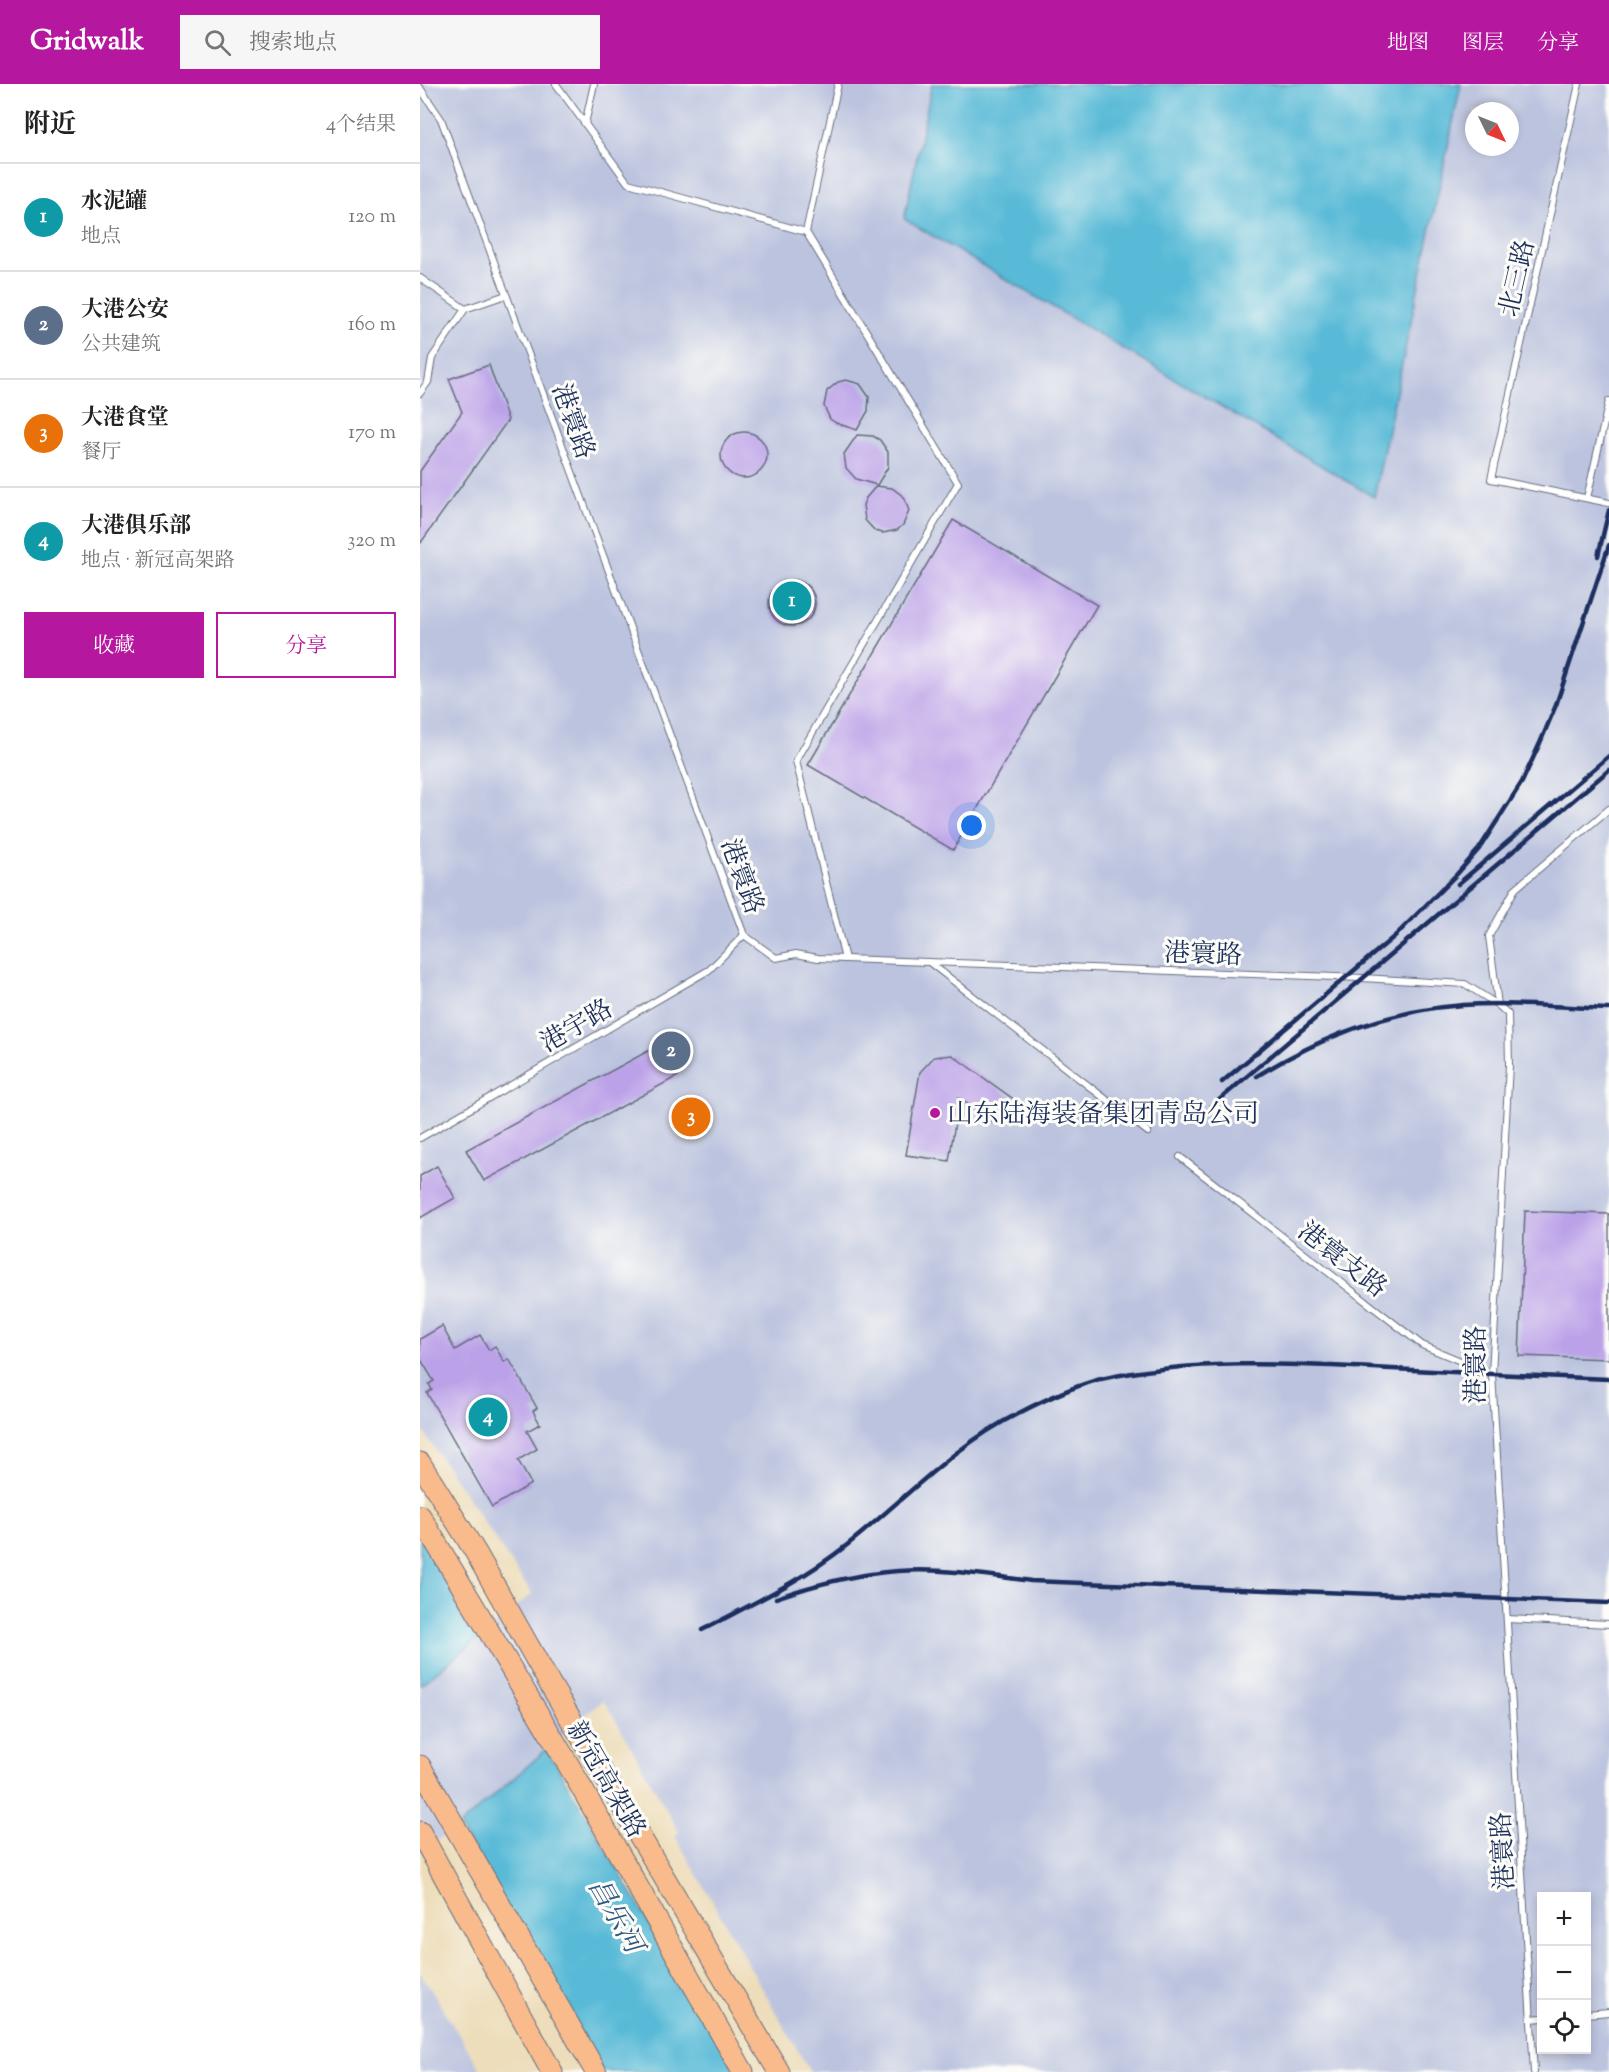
<!DOCTYPE html>
<html lang="zh">
<head>
<meta charset="utf-8">
<style>
	body { margin:0; font-family:"Sorts Mill Goudy","Noto Serif SC",serif; background:#f6f6f6; color:#222 }
	.controls { position:absolute; right:18px; bottom:18px; display:grid; overflow:hidden; border-radius:0px; box-shadow:0 3px 9px #0003 }
	.controls button { width:54px; height:54px; display:grid; place-items:center; padding:0; border:0; border-bottom:2px solid #e0e0e0; background:#fff; color:#222; font:30px sans-serif }
	.compass { position:absolute; left:1045px; top:18px; width:54px; height:54px; border-radius:50%; background:#fff; box-shadow:0 3px 9px #0003; rotate:133deg }
	.you { position:absolute; left:552px; top:742px; width:21px; height:21px; margin:-15px; border:4px solid #fff; border-radius:50%; background:#1a73e8; box-shadow:0 0 0 9px #1a73e833 }
	.badge { display:grid; place-items:center; width:39px; height:39px; border-radius:50%; background:#b5179e; color:#fff; font-size:20px; font-weight:700 }
	.pin { position:absolute; translate:-50% -50%; border:3px solid #fff; box-shadow:0 2px 6px #0006 }
	.list { margin:0; padding:0; list-style:none }
	h2 { display:flex; justify-content:space-between; align-items:center; height:78px; margin:0; padding:0 24px; font-size:26px }
	h2 small { font-size:20px; font-weight:400; color:#767676 }
	.list li { display:grid; grid-template-columns:39px 1fr auto; gap:18px; align-items:center; box-sizing:border-box; height:108px; padding:0 24px; border-top:2px solid #e0e0e0 }
	.list b { display:block; font-size:22px; white-space:nowrap }
	.list p { margin:0; font-size:20px; white-space:nowrap; color:#767676 }
	.list em { font-size:20px; font-style:normal; color:#767676 }
	.actions { display:flex; gap:12px; padding:18px 24px }
	.actions a { flex:1; padding:14px 0; border:2px solid #b5179e; border-radius:0px; text-align:center; font-size:21px; color:#b5179e }
	.actions .main { background:#b5179e; color:#fff }
	.icon { flex:none; width:33px; height:33px; fill:none; stroke:currentColor; stroke-width:2; stroke-linecap:round; stroke-linejoin:round }
	.map { position:relative; flex:none; width:1189px; height:1988px; overflow:hidden }
	header { display:flex; align-items:center; gap:36px; box-sizing:border-box; height:84px; padding:0 30px; background:#b5179e; color:#fff }
	header strong { font-size:28px }
	nav { display:flex; gap:33px; margin-inline-start:auto; font-size:21px }
	.search { width:420px; height:54px; background:#f6f6f6; display:flex; align-items:center; gap:15px; box-sizing:border-box; padding:0 21px; border-radius:0px; color:#767676; font-size:22px }
	main { display:flex }
	aside { flex:1; background:#fff }
	.map>svg:first-child { display:block }
	.industrial { fill:#bbc3de; fill-rule:evenodd }
	.water { fill:#58bad7; stroke:#3a749a; stroke-width:1.5 }
	.building { fill:#bba2e8 }
	.lines { fill:none; stroke-linecap:round; stroke-linejoin:round }
	.service-casing { stroke:#646c7e; stroke-width:8 }
	.trunk-casing { stroke:#646c7e; stroke-width:23 }
	.service { stroke:#fff; stroke-width:6 }
	.trunk { stroke:#fabb8c; stroke-width:21 }
	.rail { stroke:#1b2f5e; stroke-width:4.5 }
	.poi-dot { fill:#b5179e; stroke:#fdfcf7; stroke-width:2 }
	.labels { text-anchor:middle; stroke-width:6; stroke-linejoin:round; paint-order:stroke }
	.street-label { font-size:26px; fill:#1b2f5e; stroke:#fdfcf7 }
	.poi-label { font-size:26px; fill:#1b2f5e; stroke:#fdfcf7; text-anchor:start }
	.water-label { font-size:27px; font-style:italic; fill:#2d5982; stroke:#fdfcf7 }
</style>
</head>
<body>
<header>
<strong>Gridwalk</strong>
<div class="search"><svg class="icon" aria-label="search" viewBox="0 0 24 24"><circle cx="10" cy="10" r="6"/><path d="M15 15l6 6"/></svg>搜索地点</div>
<nav><a>地图</a><a>图层</a><a>分享</a></nav>
</header>
<main>
<aside>
<h2>附近<small>4个结果</small></h2>
<ul class="list">
<li><span class="badge" style="background:#0f9aa8">1</span><div><b>水泥罐</b><p>地点</p></div><em>120 m</em></li>
<li><span class="badge" style="background:#5c6f8a">2</span><div><b>大港公安</b><p>公共建筑</p></div><em>160 m</em></li>
<li><span class="badge" style="background:#e8710a">3</span><div><b>大港食堂</b><p>餐厅</p></div><em>170 m</em></li>
<li><span class="badge" style="background:#0f9aa8">4</span><div><b>大港俱乐部</b><p>地点 · 新冠高架路</p></div><em>320 m</em></li>
</ul>
<div class="actions"><a class="main">收藏</a><a>分享</a></div>
</aside>
<div class="map">
<svg width="1189" height="1988" viewBox="0 0 1189 1988">
	<rect width="100%" height="100%" fill="#fdfcf7"/>
	<filter id="ink" filterUnits="userSpaceOnUse"><feTurbulence type="fractalNoise" baseFrequency=".0167" numOctaves="2"/><feDisplacementMap in="SourceGraphic" scale="12" xChannelSelector="R" yChannelSelector="G"/><feConvolveMatrix kernelMatrix="1 2 1 2 8 2 1 2 1" color-interpolation-filters="sRGB"/></filter>
	<filter id="wash" filterUnits="userSpaceOnUse"><feTurbulence type="fractalNoise" baseFrequency=".008" numOctaves="4" result="noise"/><feDisplacementMap in="SourceGraphic" scale="24" xChannelSelector="R" yChannelSelector="G"/><feGaussianBlur stdDeviation="1.35" result="paint"/><feColorMatrix in="noise" values="0 0 0 0 0 0 0 0 0 0 0 0 0 0 0 0 0 1.4 0 .05"/><feComposite in="paint" operator="in"/></filter>
	<g filter="url(#wash)">
		<rect width="100%" height="100%" fill="#edddba"/>
		<!-- industrial -->
		<g class="industrial">
			<path d="M 0,0 L 512,0 L 484,135 L 954,412 L 1041,0 L 1189,0 L 1189,1988 L 390,1988 L 255,1752 L 259,1748 L 197,1638 L 183,1616 L 39,1742 L 0,1767 L 0,1601 L 112,1510 L 0,1343 ZM 1054,27 L 1090,27 L 1090,63 L 1054,63 ZM 1122,1812 L 1166,1812 L 1166,1966 L 1122,1966 Z"/>
			<path d="M 0,1888 L 62,1988 L 0,1988 Z"/>
		</g>
		<!-- water -->
		<g class="water">
			<path d="M 512,0 L 1041,0 L 954,413 L 484,135 Z"/>
			<path d="M 0,1445 L 60,1553 L 0,1601 Z"/>
			<path d="M 127,1665 L 317,1988 L 182,1988 L 39,1742 Z"/>
		</g>
		<g id="blocks">
			<!-- building -->
			<g class="building">
				<path d="M 69,281 L 88,336 L 0,460 L 0,387 L 42,328 L 29,295 Z"/>
				<path d="M 426,296 L 440,300 L 449,313 L 448,327 L 437,346 L 416,339 L 410,335 L 404,322 L 407,307 L 418,298 Z"/>
				<circle cx="324" cy="371" r="23"/>
				<path d="M 437,351 L 453,352 L 460,356 L 468,368 L 468,383 L 457,401 L 436,395 L 426,384 L 424,370 Z"/>
				<path d="M 456,402 L 472,404 L 484,413 L 489,427 L 483,441 L 477,446 L 463,449 L 455,447 L 445,436 L 443,421 L 446,414 Z"/>
				<path d="M 533,436 L 677,521 L 533,766 L 388,681 Z"/>
				<circle cx="372" cy="519" r="23"/>
				<path d="M 241,960 L 258,992 L 64,1097 L 46,1066 Z"/>
				<path d="M 532,971 L 596,1017 L 576,1040 L 539,1014 L 529,1077 L 486,1071 L 500,988 L 514,973 Z"/>
				<path d="M 17,1082 L 35,1114 L 0,1134 L 0,1092 Z"/>
				<path d="M 1105,1127 L 1189,1130 L 1189,1275 L 1099,1272 Z"/>
				<path d="M 22,1242 L 35,1266 L 60,1251 L 69,1266 L 75,1262 L 84,1278 L 89,1275 L 117,1324 L 113,1327 L 120,1340 L 107,1347 L 117,1365 L 98,1376 L 111,1400 L 72,1423 L 7,1309 L 12,1306 L 9,1300 L 14,1297 L 0,1274 L 0,1255 Z"/>
			</g>
		</g>
	</g>
	<g filter="url(#ink)">
		<use href="#blocks" fill-opacity="0" stroke="#646c7e" stroke-width="1.5"/>
		<g class="lines">
			<defs>
				<g id="service">
					<path d="M 136,0 L 208,99 L 386,148 L 538,399 L 376,677 L 425,875"/>
					<path d="M 1159,0 L 1071,395 L 1189,419"/>
					<path d="M 0,4 L 21,35 L 324,851 L 356,874 L 376,870 L 398,874 L 942,894 L 1045,900 L 1078,921 L 1088,930 L 1089,981 L 1072,1290 L 1114,1988"/>
					<path d="M 165,40 L 174,0"/>
					<path d="M 386,148 L 418,0"/>
					<path d="M 0,194 L 45,225"/>
					<path d="M 0,309 L 8,298 L 12,274 L 45,225 L 86,211"/>
					<path d="M 1167,414 L 1189,317"/>
					<path d="M 509,878 L 728,1048"/>
					<path d="M 1078,921 L 1069,852 L 1095,805 L 1189,725"/>
					<path d="M 0,1054 L 289,886 L 324,851"/>
					<path d="M 760,1073 L 1002,1261 L 1072,1290"/>
					<path d="M 1087,1535 L 1189,1540"/>
					<path d="M 1166,1930 L 1189,1928"/>
					<path d="M 1111,1935 L 1122,1934"/>
				</g>
				<g id="trunk">
					<path d="M 0,1379 L 56,1469 L 130,1600 L 359,1988"/>
					<path d="M 0,1432 L 148,1680 L 323,1988"/>
					<path d="M 0,1682 L 176,1988"/>
					<path d="M 0,1748 L 132,1988"/>
				</g>
			</defs>
			<!-- service casing -->
			<use href="#service" class="service-casing"/>
			<!-- trunk casing -->
			<use href="#trunk" class="trunk-casing"/>
			<!-- service -->
			<use href="#service" class="service"/>
			<!-- trunk -->
			<use href="#trunk" class="trunk"/>
			<!-- rail -->
			<g class="rail">
				<path d="M 1178,472 L 1189,426"/>
				<path d="M 1038,800 L 1189,672"/>
				<path d="M 837,992 C 899,954 969,926 1043,921 C 1091,918 1141,923 1189,925"/>
				<path d="M 802,998 L 976,851 L 1037,790 L 1059,765 L 1102,698 L 1120,659 L 1136,621 L 1189,461"/>
				<path d="M 792,1022 L 1189,686"/>
				<path d="M 356,1514 C 396,1500 436,1490 478,1487 C 522,1484 567,1491 611,1497 L 1189,1519"/>
				<path d="M 282,1546 C 332,1520 383,1496 427,1461 C 484,1416 533,1362 599,1329 C 624,1316 654,1302 681,1295 C 776,1274 875,1280 972,1285 C 1044,1289 1117,1292 1189,1295"/>
			</g>
		</g>
	</g>
	<!-- markers -->
	<circle class="poi-dot" cx="515" cy="1029" r="6"/>
	<g class="labels">
		<!-- street labels -->
		<g class="street-label">
			<text transform="translate(1096 194) rotate(-77)" y="9">北三路</text>
			<text transform="translate(154 337) rotate(70)" y="9">港寰路</text>
			<text transform="translate(323 792) rotate(70)" y="9">港寰路</text>
			<text transform="translate(783 869) rotate(2)" y="9">港寰路</text>
			<text transform="translate(156 941) rotate(-30)" y="9">港宇路</text>
			<text transform="translate(923 1175) rotate(38)" y="9">港寰支路</text>
			<text transform="translate(1055 1281) rotate(-90)" y="9">港寰路</text>
			<text transform="translate(187 1695) rotate(60)" y="9">新冠高架路</text>
			<text transform="translate(1082 1767) rotate(-93)" y="9">港寰路</text>
		</g>
		<!-- poi labels -->
		<g class="poi-label">
			<text x="527" y="1038">山东陆海装备集团青岛公司</text>
		</g>
		<!-- water labels -->
		<g class="water-label">
			<text transform="translate(196 1831) rotate(60)" y="9">昌乐河</text>
		</g>
	</g>
</svg>
<div class="controls">
<button>+</button>
<button>−</button>
<button><svg class="icon" aria-label="locate" viewBox="0 0 24 24"><circle cx="12" cy="12" r="6"/><path d="M12 2v4M12 18v4M2 12h4M18 12h4"/></svg></button>
</div>
<svg class="compass" viewBox="-18 -18 36 36"><path d="M0-13l5 13h-10z" fill="#e53935"/><path d="M0 13l5-13h-10z" fill="#767676"/></svg>
<div class="you"></div>
<div class="pin badge" style="left:372px;top:517px;background:#0f9aa8">1</div>
<div class="pin badge" style="left:251px;top:967px;background:#5c6f8a">2</div>
<div class="pin badge" style="left:271px;top:1033px;background:#e8710a">3</div>
<div class="pin badge" style="left:68px;top:1333px;background:#0f9aa8">4</div>
</div>
</main>
</body>
</html>
